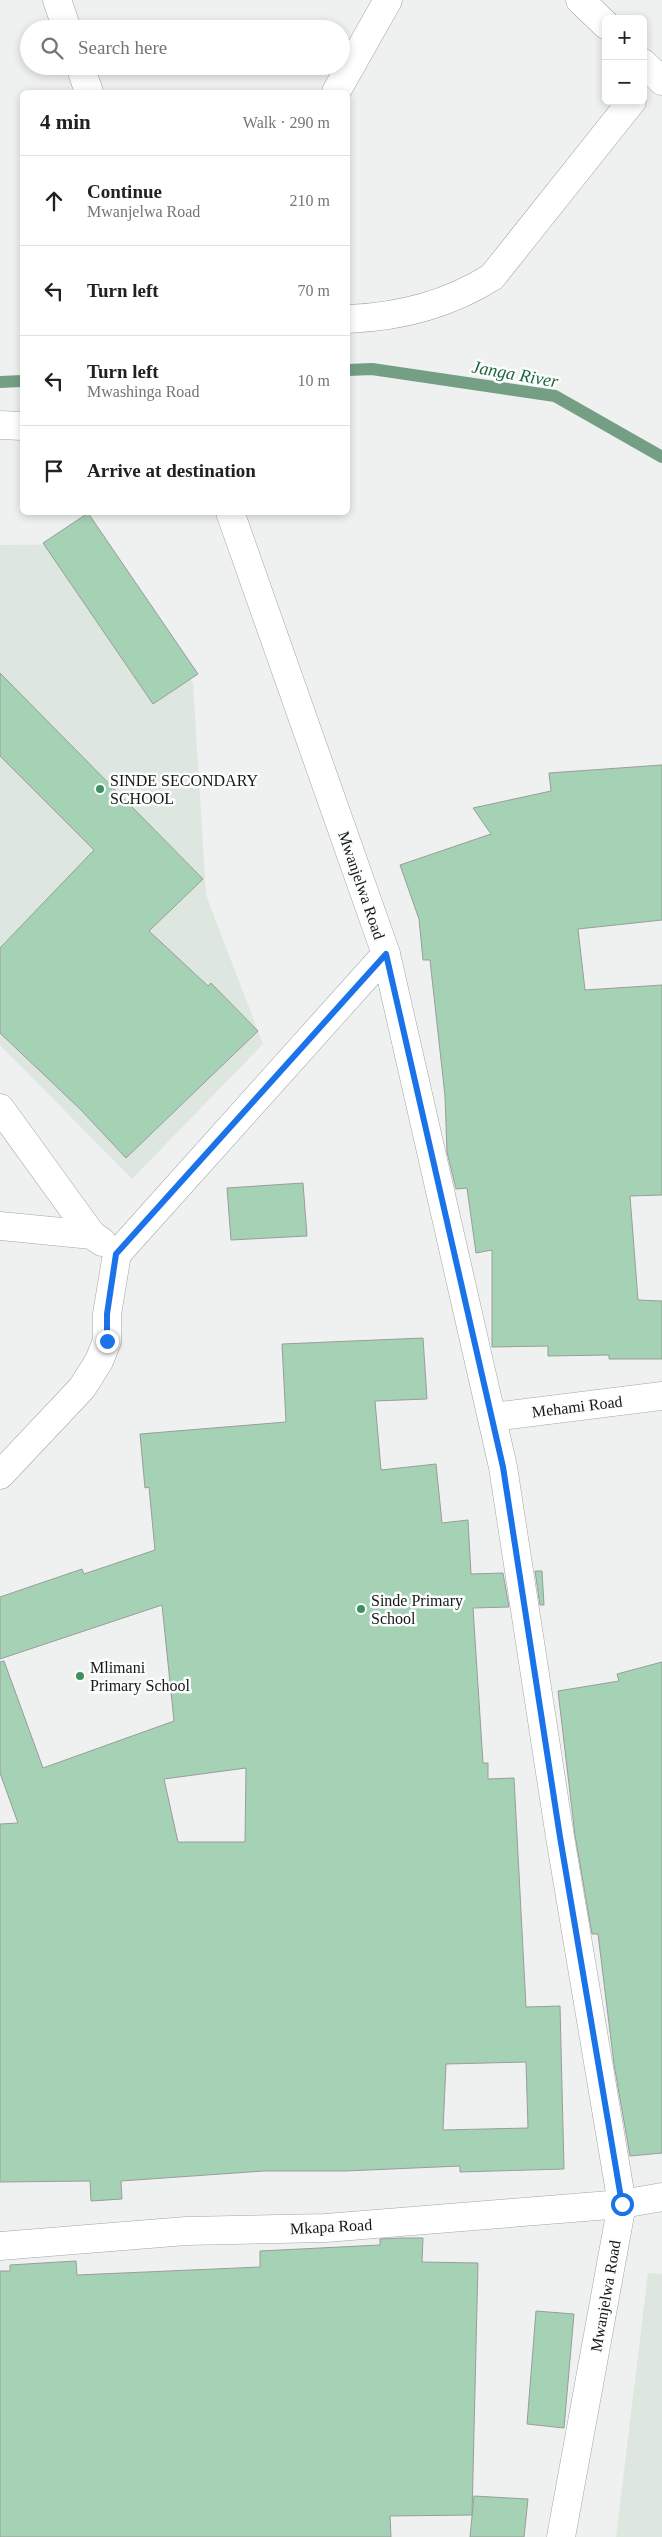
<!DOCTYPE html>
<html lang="en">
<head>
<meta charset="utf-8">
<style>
	body { margin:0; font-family:"Times New Roman",serif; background:#f6f6f6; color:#202124 }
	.controls { position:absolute; right:15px; top:15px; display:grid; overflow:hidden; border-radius:8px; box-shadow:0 2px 8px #0003 }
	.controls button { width:45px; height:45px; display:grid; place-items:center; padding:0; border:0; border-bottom:1px solid #e0e0e0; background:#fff; color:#202124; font:25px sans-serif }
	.stop { position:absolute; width:15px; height:15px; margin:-11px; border:4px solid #1a73e8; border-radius:50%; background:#fff }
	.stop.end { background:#1a73e8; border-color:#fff; box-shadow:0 1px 5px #0008 }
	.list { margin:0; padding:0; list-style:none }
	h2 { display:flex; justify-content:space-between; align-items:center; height:65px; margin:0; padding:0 20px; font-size:21px }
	h2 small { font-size:16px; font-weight:400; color:#757577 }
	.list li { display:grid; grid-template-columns:32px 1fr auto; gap:15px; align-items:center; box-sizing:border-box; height:90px; padding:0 20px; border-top:1px solid #e0e0e0 }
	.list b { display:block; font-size:19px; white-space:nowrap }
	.list p { margin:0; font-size:16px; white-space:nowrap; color:#757577 }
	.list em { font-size:16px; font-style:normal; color:#757577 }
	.icon { flex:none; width:28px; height:28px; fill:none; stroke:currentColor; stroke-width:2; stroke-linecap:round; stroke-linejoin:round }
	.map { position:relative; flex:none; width:662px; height:2537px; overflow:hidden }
	.search { position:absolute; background:#fff; box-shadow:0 2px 8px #0003; left:20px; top:20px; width:330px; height:55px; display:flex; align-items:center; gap:12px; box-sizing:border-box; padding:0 18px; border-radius:28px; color:#757577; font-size:19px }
	.panel { position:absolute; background:#fff; box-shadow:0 2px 8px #0003; left:20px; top:90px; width:330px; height:425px; border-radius:8px }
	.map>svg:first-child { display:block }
	.built { fill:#dde7e0 }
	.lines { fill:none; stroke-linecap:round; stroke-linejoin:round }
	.stream { stroke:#759f84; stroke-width:12 }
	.building { fill:#a5d1b5; stroke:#9a9d9b; fill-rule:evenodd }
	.minor-casing { stroke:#a3a6a4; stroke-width:29 }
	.tertiary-casing { stroke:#a3a6a4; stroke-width:29 }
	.minor { stroke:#fff; stroke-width:28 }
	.tertiary { stroke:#fff; stroke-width:28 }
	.route { stroke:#1a73e8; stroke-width:6 }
	.poi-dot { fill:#3c9062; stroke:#fbfefc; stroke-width:2 }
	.labels { text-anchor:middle; stroke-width:5; stroke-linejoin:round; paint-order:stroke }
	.poi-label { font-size:16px; fill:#161716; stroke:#fbfefc; text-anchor:start }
	.street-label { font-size:16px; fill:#161716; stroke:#fbfefc }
	.water-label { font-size:18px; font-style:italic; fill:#1f6440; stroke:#fbfefc }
</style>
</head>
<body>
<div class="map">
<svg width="662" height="2537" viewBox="0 0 662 2537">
	<rect width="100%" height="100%" fill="#eef1ef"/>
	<!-- built -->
	<g class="built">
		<path d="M 100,544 L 193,683 L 206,895 L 263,1044 L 132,1179 L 0,1045 L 0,545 Z"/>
		<path d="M 648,2273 L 662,2274 L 662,2537 L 616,2537 Z"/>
	</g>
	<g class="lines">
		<!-- stream -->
		<g class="stream">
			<path d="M 348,370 L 372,369 L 555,396 L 662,457"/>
			<path d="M 0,382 L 22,381"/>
		</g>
	</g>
	<!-- building -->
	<g class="building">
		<path d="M 88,513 L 198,674 L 153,704 L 43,543 Z"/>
		<path d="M 0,673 L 203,879 L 149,931 L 208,986 L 211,983 L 258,1031 L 126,1158 L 81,1110 L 0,1033 L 0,948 L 94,850 L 0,756 Z"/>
		<path d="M 662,765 L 662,920 L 578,929 L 585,990 L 662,985 L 662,1195 L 630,1196 L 638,1300 L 662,1301 L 662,1359 L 609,1359 L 609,1355 L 548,1356 L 548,1346 L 492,1347 L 492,1250 L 476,1253 L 467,1188 L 456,1189 L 447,1152 L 445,1096 L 430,960 L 423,960 L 419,919 L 400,865 L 491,834 L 473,808 L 551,791 L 549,773 Z"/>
		<path d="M 303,1183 L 307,1236 L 231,1240 L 227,1188 Z"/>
		<path d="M 423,1338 L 427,1399 L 375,1401 L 381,1470 L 436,1464 L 442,1523 L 468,1520 L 471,1574 L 503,1573 L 509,1607 L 473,1608 L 483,1763 L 488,1763 L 488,1779 L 514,1778 L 526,2007 L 560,2006 L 564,2169 L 460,2172 L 460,2166 L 345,2171 L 264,2171 L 121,2181 L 122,2199 L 91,2201 L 90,2181 L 0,2182 L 0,1824 L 18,1823 L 0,1773 L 0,1662 L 4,1661 L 43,1768 L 174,1721 L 162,1605 L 0,1659 L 0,1597 L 82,1569 L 84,1574 L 155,1550 L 149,1487 L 145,1488 L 140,1434 L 286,1422 L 282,1344 ZM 246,1768 L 245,1842 L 178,1842 L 164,1779 ZM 526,2062 L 528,2128 L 443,2130 L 446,2064 Z"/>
		<path d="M 535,1571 L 542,1571 L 544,1605 L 540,1605 Z"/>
		<path d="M 662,1662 L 662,2153 L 630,2156 L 614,2064 L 598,1934 L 592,1934 L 575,1835 L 558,1691 L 619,1681 L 617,1674 Z"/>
		<path d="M 402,2238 L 423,2238 L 422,2262 L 478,2263 L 472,2515 L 390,2516 L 391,2537 L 0,2537 L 0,2271 L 10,2271 L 10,2265 L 76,2261 L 77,2275 L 260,2267 L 260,2251 L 380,2245 L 380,2239 Z"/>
		<path d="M 536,2311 L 574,2314 L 564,2428 L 527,2424 Z"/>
		<path d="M 474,2496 L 528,2499 L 524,2537 L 470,2537 Z"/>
	</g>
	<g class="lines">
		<defs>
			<g id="minor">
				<path d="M 57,0 L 67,29"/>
				<path d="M 580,0 L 606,25"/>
				<path d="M 643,63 L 662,81"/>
				<path d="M 80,66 L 89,92"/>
				<path d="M 336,92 L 388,0"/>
				<path d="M 348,319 C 398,317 449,304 492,277 L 632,101"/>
				<path d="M 0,425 L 22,426"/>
				<path d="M 230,512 L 386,954 L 503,1467 L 560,1837 L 622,2204 L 561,2537"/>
				<path d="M 0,1108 L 92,1235"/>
				<path d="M 0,1226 L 92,1235 L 102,1242"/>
				<path d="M 117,1254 L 386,954"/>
				<path d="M 492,1417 L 662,1396"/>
				<path d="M 0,1475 L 82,1388 L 99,1361 L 107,1341 L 107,1314 L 117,1254"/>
			</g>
			<path id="tertiary" d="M 0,2246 L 186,2231 L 326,2228 L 622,2204 L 662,2197"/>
		</defs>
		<!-- minor casing -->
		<use href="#minor" class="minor-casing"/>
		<!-- tertiary casing -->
		<use href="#tertiary" class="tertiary-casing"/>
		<!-- minor -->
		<use href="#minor" class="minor"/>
		<!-- tertiary -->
		<use href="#tertiary" class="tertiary"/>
	</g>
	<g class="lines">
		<!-- route -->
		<path class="route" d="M 107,1341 L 107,1314 L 116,1254 L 386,954 L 503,1467 L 560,1837 L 622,2204"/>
	</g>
	<!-- markers -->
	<g class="poi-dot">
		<circle cx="100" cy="789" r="5"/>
		<circle cx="361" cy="1609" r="5"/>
		<circle cx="80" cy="1676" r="5"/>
	</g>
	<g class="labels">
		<!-- poi labels -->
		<g class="poi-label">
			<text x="110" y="786">SINDE SECONDARY<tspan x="110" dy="18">SCHOOL</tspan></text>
			<text x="371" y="1606">Sinde Primary<tspan x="371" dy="18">School</tspan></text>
			<text x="90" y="1673">Mlimani<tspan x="90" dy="18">Primary School</tspan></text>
		</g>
		<!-- street labels -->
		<g class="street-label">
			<text transform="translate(362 885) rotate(71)" y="6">Mwanjelwa Road</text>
			<text transform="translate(577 1406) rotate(-7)" y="6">Mehami Road</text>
			<text transform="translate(331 2226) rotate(-3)" y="6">Mkapa Road</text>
			<text transform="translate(605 2296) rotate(-80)" y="6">Mwanjelwa Road</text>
		</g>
		<!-- water labels -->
		<g class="water-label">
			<text transform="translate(515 374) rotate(10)" y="6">Janga River</text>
		</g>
	</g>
</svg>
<div class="controls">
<button>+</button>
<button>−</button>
</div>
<div class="stop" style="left:622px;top:2204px"></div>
<div class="stop end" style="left:107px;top:1341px"></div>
<div class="search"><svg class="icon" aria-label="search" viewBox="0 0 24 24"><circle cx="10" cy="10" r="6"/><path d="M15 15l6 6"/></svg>Search here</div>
<section class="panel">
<h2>4 min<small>Walk · 290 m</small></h2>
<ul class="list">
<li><svg class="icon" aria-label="ahead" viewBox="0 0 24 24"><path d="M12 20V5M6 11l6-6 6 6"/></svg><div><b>Continue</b><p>Mwanjelwa Road</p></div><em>210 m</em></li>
<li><svg class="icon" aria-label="left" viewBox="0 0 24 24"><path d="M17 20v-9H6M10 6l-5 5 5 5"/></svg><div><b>Turn left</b></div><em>70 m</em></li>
<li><svg class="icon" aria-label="left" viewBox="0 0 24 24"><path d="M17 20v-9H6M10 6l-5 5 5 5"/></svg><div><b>Turn left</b><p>Mwashinga Road</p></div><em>10 m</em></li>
<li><svg class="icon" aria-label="arrive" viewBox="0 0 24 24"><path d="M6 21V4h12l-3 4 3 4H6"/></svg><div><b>Arrive at destination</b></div></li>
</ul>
</section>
</div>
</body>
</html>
